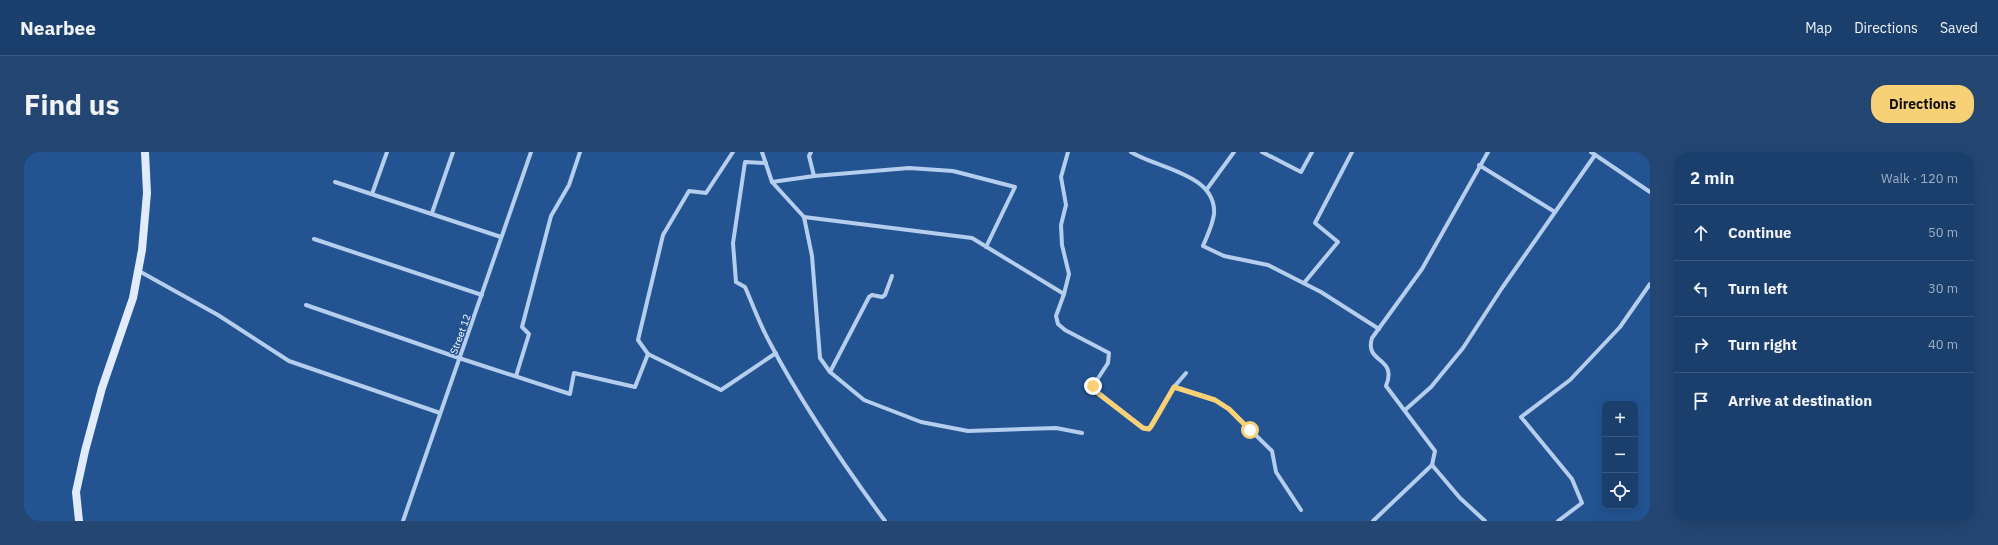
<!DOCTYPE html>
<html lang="en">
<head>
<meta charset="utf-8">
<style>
	body { margin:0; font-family:"IBM Plex Sans",sans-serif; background:#234672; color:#f1f3f6 }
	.controls { position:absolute; right:12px; bottom:12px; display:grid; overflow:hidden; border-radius:8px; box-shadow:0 4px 16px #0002 }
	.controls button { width:36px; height:36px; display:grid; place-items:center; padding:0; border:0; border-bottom:1px solid #385880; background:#1a3f6d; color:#f1f3f6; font:20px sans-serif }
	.stop { position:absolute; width:12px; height:12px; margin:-9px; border:3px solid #f8d177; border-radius:50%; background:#fff }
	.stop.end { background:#f8d177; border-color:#fff; box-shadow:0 1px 4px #0008 }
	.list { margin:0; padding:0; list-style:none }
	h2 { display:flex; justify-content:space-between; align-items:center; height:52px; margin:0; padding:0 16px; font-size:17px }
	h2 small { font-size:13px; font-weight:400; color:#9fafc2 }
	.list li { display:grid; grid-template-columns:26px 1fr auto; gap:12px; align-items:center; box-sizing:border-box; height:56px; padding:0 16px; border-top:1px solid #385880 }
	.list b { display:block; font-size:15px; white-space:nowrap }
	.list em { font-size:13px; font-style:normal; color:#9fafc2 }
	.icon { flex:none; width:22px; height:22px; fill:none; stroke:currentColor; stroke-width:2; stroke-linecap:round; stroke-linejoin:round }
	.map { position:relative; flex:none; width:1626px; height:369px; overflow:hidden; border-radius:16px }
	header { display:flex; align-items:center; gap:24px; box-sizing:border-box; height:56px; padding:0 20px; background:#1a3f6d; border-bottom:1px solid #385880 }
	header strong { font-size:19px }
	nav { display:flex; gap:22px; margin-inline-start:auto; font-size:14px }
	.intro { display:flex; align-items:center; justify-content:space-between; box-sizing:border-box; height:96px; padding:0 24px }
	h1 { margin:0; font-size:28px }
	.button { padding:10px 18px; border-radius:16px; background:#f8d177; color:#111; font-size:14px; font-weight:700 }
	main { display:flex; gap:24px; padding:0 24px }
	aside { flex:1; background:#1a3f6d; border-radius:16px; box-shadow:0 4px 16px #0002 }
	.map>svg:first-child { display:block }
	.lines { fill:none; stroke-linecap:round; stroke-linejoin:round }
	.street { stroke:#b5ceed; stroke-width:4 }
	.secondary { stroke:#e0ecfa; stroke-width:8 }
	.route { stroke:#f8d177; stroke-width:5 }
	.labels { text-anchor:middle; stroke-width:3; stroke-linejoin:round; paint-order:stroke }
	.street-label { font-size:10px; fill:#fff; stroke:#235491 }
</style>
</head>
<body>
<header>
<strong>Nearbee</strong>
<nav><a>Map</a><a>Directions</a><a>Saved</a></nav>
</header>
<div class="intro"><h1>Find us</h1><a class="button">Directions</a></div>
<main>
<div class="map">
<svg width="1626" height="369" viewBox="0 0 1626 369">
	<rect width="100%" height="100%" fill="#235491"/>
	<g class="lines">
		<!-- street -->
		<g class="street">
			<path d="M 738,0 L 748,30 L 780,65 L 788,104 L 796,206 L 806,220 L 840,248 L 897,270 L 944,279 L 1032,276 L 1058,281"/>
			<path d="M 1044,0 L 1037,25 L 1042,53 L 1037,73 L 1038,93 L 1045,122 L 1040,142 L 1032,164 L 1034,172 L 1041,178 L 1085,201 L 1084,211 L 1069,234 L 1070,237 L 1119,276 L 1125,277 L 1150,235 L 1162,221"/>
			<path d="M 1107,0 C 1132,16 1193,22 1190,62 C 1189,72 1183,84 1179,94 L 1200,104 L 1244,113 L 1297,140 L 1355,177"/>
			<path d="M 1238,0 L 1277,20 L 1288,0"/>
			<path d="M 1567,0 L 1626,40"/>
			<path d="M 742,11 L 721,10 L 709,91 L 712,130 L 721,135 C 729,153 736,173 746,191 C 779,254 819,312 861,369"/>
			<path d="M 1455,13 L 1531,60"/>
			<path d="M 790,24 L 885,16 L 929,19 L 991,35 L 962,95"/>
			<path d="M 311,30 L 477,85"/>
			<path d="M 748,30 L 790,24 L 785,4 L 787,0"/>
			<path d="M 1183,37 L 1210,0"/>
			<path d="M 348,42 L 363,0"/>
			<path d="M 408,61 L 429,0"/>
			<path d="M 780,65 L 948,86 L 1040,142"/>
			<path d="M 290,87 L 458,143"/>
			<path d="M 115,119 L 194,163 L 265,209 L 416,261"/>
			<path d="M 1280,131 L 1314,90 L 1291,71 L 1328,0"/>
			<path d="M 282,153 L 435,206 L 546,242 L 550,221 L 611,235 L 624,202 L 697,238 L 752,201"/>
			<path d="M 624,202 L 614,188 L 639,83 L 665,39 L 682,41 L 709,0"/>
			<path d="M 806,220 L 845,145 L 848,143 L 858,145 L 861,143 L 868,124"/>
			<path d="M 492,224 L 505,182 L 498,175 L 527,64 L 545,33 L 556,0"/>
			<path d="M 1150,235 L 1191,248 L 1205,257 L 1248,299 L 1252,320 L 1277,358"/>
			<path d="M 1381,258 L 1407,235 L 1439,196 L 1478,136 L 1571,3"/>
			<path d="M 1408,313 L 1436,346 L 1461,369"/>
			<path d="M 379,369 L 507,0"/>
			<path d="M 1349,369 L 1408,313 L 1411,299 L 1362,234 C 1374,204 1340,212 1348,186 L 1398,117 L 1464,0"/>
			<path d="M 1534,369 L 1558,351 L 1548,327 L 1497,265 L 1546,228 L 1596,175 L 1626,132"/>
		</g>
		<!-- secondary -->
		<path class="secondary" d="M 55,369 L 52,340 L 61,299 L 78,236 L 109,146 L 118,98 L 123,41 L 121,0"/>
	</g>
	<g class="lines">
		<!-- route -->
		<path class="route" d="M 1069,234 L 1071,239 L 1119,276 L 1125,277 L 1128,273 L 1150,235 L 1191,248 L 1205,257 L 1226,278"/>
	</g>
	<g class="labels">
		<!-- street labels -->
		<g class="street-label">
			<text transform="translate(436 182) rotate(-70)" y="4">Street 12</text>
		</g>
	</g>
</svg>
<div class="controls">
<button>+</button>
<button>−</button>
<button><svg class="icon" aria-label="locate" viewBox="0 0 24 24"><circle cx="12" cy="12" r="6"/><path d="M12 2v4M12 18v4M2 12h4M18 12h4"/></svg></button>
</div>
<div class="stop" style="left:1226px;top:278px"></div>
<div class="stop end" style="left:1069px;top:234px"></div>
</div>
<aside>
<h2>2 min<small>Walk · 120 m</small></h2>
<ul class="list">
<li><svg class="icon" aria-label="ahead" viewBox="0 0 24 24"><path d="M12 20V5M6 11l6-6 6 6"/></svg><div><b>Continue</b></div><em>50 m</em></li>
<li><svg class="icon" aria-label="left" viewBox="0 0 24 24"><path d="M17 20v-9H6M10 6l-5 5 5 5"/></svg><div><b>Turn left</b></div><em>30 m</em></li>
<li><svg class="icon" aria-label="right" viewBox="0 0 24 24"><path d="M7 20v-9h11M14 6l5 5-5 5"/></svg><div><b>Turn right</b></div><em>40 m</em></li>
<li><svg class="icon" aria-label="arrive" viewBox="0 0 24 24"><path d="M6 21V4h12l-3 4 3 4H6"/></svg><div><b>Arrive at destination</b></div></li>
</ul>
</aside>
</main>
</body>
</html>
